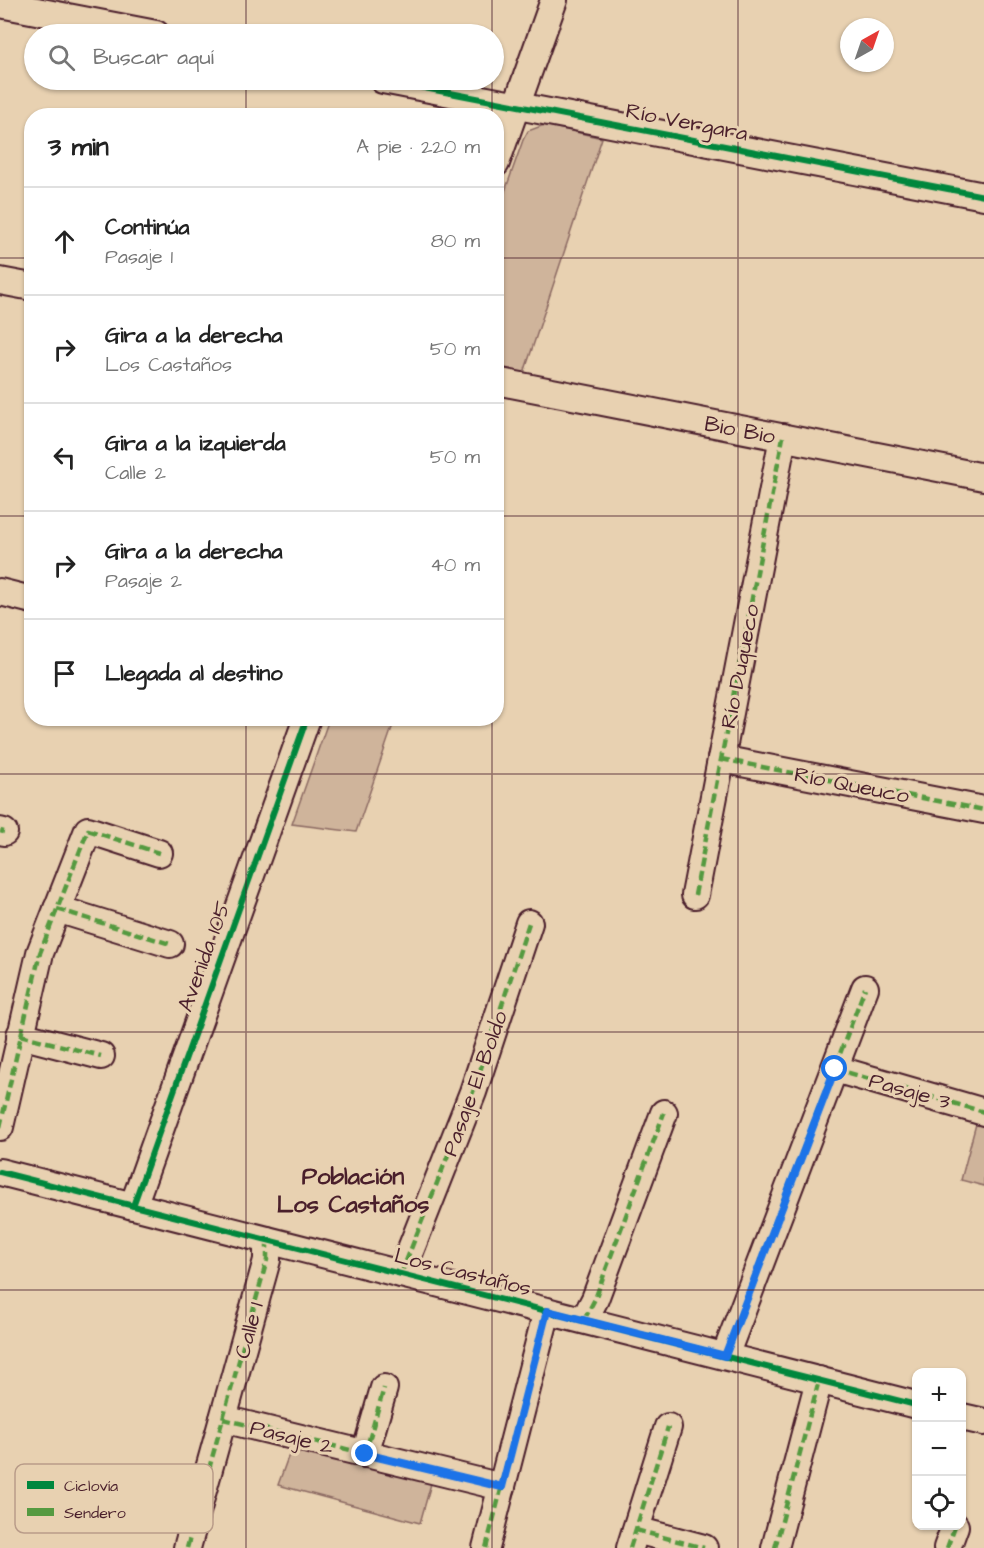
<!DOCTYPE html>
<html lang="es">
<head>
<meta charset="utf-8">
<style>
	body { margin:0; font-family:"Architects Daughter",sans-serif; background:#f6f6f6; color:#222 }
	.controls { position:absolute; right:18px; bottom:18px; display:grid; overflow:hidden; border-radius:12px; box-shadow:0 2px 4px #0004 }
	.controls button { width:54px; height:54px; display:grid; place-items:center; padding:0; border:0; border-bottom:2px solid #e0e0e0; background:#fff; color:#222; font:30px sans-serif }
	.compass { position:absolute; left:840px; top:18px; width:54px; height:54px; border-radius:50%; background:#fff; box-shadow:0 2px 4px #0004; rotate:40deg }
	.stop { position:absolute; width:18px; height:18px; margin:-14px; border:4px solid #1a73e8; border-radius:50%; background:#fff }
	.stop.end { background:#1a73e8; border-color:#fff; box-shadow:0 2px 6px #0008 }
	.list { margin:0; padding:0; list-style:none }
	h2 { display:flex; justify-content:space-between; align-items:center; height:78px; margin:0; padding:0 24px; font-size:26px }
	h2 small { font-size:20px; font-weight:400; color:#767676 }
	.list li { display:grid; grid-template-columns:39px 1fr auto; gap:18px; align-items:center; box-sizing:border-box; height:108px; padding:0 24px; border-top:2px solid #e0e0e0 }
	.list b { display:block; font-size:22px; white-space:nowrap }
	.list p { margin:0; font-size:20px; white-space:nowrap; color:#767676 }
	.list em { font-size:20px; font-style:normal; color:#767676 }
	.icon { flex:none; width:33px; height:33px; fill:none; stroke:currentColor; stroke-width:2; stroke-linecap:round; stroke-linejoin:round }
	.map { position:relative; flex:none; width:984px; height:1548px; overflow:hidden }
	.search { position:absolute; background:#fff; box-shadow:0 2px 4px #0004; left:24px; top:24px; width:480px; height:66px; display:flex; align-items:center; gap:15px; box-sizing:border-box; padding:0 21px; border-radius:33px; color:#767676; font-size:22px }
	.panel { position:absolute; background:#fff; box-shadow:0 2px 4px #0004; left:24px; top:108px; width:480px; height:618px; border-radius:24px }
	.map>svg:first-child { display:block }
	.green { fill:#cfb49b; stroke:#8c6a63; stroke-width:1.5 }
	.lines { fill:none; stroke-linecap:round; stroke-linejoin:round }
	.street-casing { stroke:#4a1f2b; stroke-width:30 }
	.street { stroke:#e8d1b1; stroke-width:26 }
	.quiet { stroke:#559a41; stroke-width:4.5; stroke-dasharray:9 4.5; stroke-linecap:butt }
	.cycleway-casing { stroke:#e8d1b1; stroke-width:10 }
	.cycleway { stroke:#00873e; stroke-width:6 }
	.route { stroke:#1a73e8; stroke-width:8 }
	.grid { fill:none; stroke:#4a1f2b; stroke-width:1.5; stroke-opacity:0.55 }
	.labels { text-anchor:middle; stroke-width:6; stroke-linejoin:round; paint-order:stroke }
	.street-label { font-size:22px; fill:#4a1f2b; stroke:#e8d1b1 }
	.neighbourhood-label { font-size:24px; font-weight:bold; fill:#4a1f2b; stroke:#e8d1b1 }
	.key { fill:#e8d1b1; stroke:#b99c89; stroke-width:1.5 }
	.key-label { font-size:16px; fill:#4a1f2b }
</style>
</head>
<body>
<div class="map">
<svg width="984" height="1548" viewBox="0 0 984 1548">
	<rect width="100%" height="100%" fill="#e8d1b1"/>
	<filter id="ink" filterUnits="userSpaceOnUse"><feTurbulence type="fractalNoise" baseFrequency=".0167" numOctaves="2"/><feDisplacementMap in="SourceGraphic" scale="12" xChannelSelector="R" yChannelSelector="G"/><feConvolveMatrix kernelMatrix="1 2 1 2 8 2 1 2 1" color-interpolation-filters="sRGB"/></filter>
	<g filter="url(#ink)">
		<!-- green -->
		<g class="green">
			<path d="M 544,125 L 602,138 L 524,373 L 497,367 L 497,214 L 523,140 L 528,131 Z"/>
			<path d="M 329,719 L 395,719 L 356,832 L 292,824 Z"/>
			<path d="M 976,1124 L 984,1126 L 984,1186 L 961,1180 Z"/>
			<path d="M 292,1446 L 432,1480 L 420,1523 L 278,1485 Z"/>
		</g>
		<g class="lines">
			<defs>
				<g id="street">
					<path d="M 0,4 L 156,34"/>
					<path d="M 383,80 L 984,196"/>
					<path d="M 496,163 L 554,0"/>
					<path d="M 0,281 L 32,287"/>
					<path d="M 496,381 L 984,477"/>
					<path d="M 0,592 L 32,600"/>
					<path d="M 721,759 L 984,810"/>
					<path d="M 0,831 L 4,832"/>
					<path d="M 695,895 L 783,437"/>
					<path d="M 57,909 L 170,944"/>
					<path d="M 20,1035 L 101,1056"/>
					<path d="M 835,1069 L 984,1112"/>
					<path d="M 0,1127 L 40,953 L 88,830 L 159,853"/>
					<path d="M 0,1172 L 916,1405"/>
					<path d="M 133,1206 L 307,718"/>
					<path d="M 401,1274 L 473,1092 L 529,923"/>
					<path d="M 584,1320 L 595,1299 L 664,1113"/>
					<path d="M 725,1356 L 865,988"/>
					<path d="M 962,1417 L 984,1422"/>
					<path d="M 223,1419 L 502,1487"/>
					<path d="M 365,1454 L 384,1388"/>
					<path d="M 636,1530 L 704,1548"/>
					<path d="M 187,1548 L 267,1260 L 267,1240"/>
					<path d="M 486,1548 L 547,1311"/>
					<path d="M 630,1548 L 668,1427"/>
					<path d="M 775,1548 L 819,1380"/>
					<path d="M 947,1548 L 955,1526"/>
				</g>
			</defs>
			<!-- street casing -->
			<use href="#street" class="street-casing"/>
			<!-- street -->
			<use href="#street" class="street"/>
			<!-- quiet -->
			<g class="quiet">
				<path d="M 721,759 L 984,810"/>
				<path d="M 0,831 L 4,832"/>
				<path d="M 695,895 L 783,437"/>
				<path d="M 57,909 L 170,944"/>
				<path d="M 20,1035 L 101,1056"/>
				<path d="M 835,1069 L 984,1112"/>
				<path d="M 0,1127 L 40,953 L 88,830 L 159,853"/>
				<path d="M 401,1274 L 473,1092 L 529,923"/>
				<path d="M 584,1320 L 595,1299 L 664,1113"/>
				<path d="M 725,1356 L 865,988"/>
				<path d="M 223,1419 L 502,1487"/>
				<path d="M 365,1454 L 384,1388"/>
				<path d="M 636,1530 L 704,1548"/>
				<path d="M 187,1548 L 267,1260 L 267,1240"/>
				<path d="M 486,1548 L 547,1311"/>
				<path d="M 630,1548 L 668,1427"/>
				<path d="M 775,1548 L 819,1380"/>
				<path d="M 947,1548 L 955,1526"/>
			</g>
			<defs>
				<g id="cycleway">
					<path d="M 383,80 L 984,196"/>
					<path d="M 0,1172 L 916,1405"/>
					<path d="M 133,1206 L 307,718"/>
				</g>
			</defs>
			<!-- cycleway casing -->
			<use href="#cycleway" class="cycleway-casing"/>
			<!-- cycleway -->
			<use href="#cycleway" class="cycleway"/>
		</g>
	</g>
	<g class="lines" filter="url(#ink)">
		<!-- route -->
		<path class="route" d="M 365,1454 L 502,1487 L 547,1311 L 725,1356 L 835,1069"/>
	</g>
	<!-- grid -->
	<path class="grid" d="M 246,0 L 246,34M 492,0 L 492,34M 738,0 L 738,1548M 246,80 L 246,116M 492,80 L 492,116M 0,258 L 32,258M 496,258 L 984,258M 0,516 L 32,516M 496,516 L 984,516M 246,718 L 246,1548M 492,718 L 492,1548M 0,774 L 984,774M 0,1032 L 984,1032M 0,1290 L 984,1290"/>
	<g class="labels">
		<!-- street labels -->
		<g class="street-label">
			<text transform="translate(687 121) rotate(11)" y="8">Río Vergara</text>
			<text transform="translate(740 429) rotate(11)" y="8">Bio Bio</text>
			<text transform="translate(739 666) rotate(-79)" y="8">Río Duqueco</text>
			<text transform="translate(852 784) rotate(11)" y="8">Río Queuco</text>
			<text transform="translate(203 956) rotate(-70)" y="8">Avenida 105</text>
			<text transform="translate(474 1083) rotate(-70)" y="8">Pasaje El Boldo</text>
			<text transform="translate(910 1090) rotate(16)" y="8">Pasaje 3</text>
			<text transform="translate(463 1271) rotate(14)" y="8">Los Castaños</text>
			<text transform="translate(248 1330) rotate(-75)" y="8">Calle 1</text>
			<text transform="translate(292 1436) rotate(14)" y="8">Pasaje 2</text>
		</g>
		<!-- neighbourhood labels -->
		<g class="neighbourhood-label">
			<text x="353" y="1184">Población<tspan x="353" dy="28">Los Castaños</tspan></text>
		</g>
	</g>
	<!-- legend -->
	<rect x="15" y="1464" width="198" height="69" rx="9" class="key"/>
	<rect x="27" y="1481" width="27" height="8" fill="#00873e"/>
	<rect x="27" y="1508" width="27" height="8" fill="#559a41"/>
	<g class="key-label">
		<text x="64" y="1491">Ciclovía</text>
		<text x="64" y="1518">Sendero</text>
	</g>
</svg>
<div class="controls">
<button>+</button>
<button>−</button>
<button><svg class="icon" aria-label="locate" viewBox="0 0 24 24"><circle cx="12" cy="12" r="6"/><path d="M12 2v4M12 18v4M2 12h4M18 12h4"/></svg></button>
</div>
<svg class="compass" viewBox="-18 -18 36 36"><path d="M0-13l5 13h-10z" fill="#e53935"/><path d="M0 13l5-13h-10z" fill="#767676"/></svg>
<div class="stop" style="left:835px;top:1069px"></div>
<div class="stop end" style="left:365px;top:1454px"></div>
<div class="search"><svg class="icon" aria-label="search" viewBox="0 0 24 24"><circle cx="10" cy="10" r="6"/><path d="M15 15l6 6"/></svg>Buscar aquí</div>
<section class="panel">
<h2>3 min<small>A pie · 220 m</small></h2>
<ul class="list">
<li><svg class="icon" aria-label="ahead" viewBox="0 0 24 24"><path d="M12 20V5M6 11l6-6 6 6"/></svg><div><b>Continúa</b><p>Pasaje 1</p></div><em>80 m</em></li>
<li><svg class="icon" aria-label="right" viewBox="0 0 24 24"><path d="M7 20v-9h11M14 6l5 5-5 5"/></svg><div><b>Gira a la derecha</b><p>Los Castaños</p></div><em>50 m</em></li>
<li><svg class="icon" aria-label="left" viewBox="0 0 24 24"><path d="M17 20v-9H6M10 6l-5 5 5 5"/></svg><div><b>Gira a la izquierda</b><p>Calle 2</p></div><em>50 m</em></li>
<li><svg class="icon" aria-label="right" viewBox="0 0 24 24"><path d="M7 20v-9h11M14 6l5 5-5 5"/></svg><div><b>Gira a la derecha</b><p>Pasaje 2</p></div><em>40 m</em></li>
<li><svg class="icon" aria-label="arrive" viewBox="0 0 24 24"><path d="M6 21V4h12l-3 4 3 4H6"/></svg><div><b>Llegada al destino</b></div></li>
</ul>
</section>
</div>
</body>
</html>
